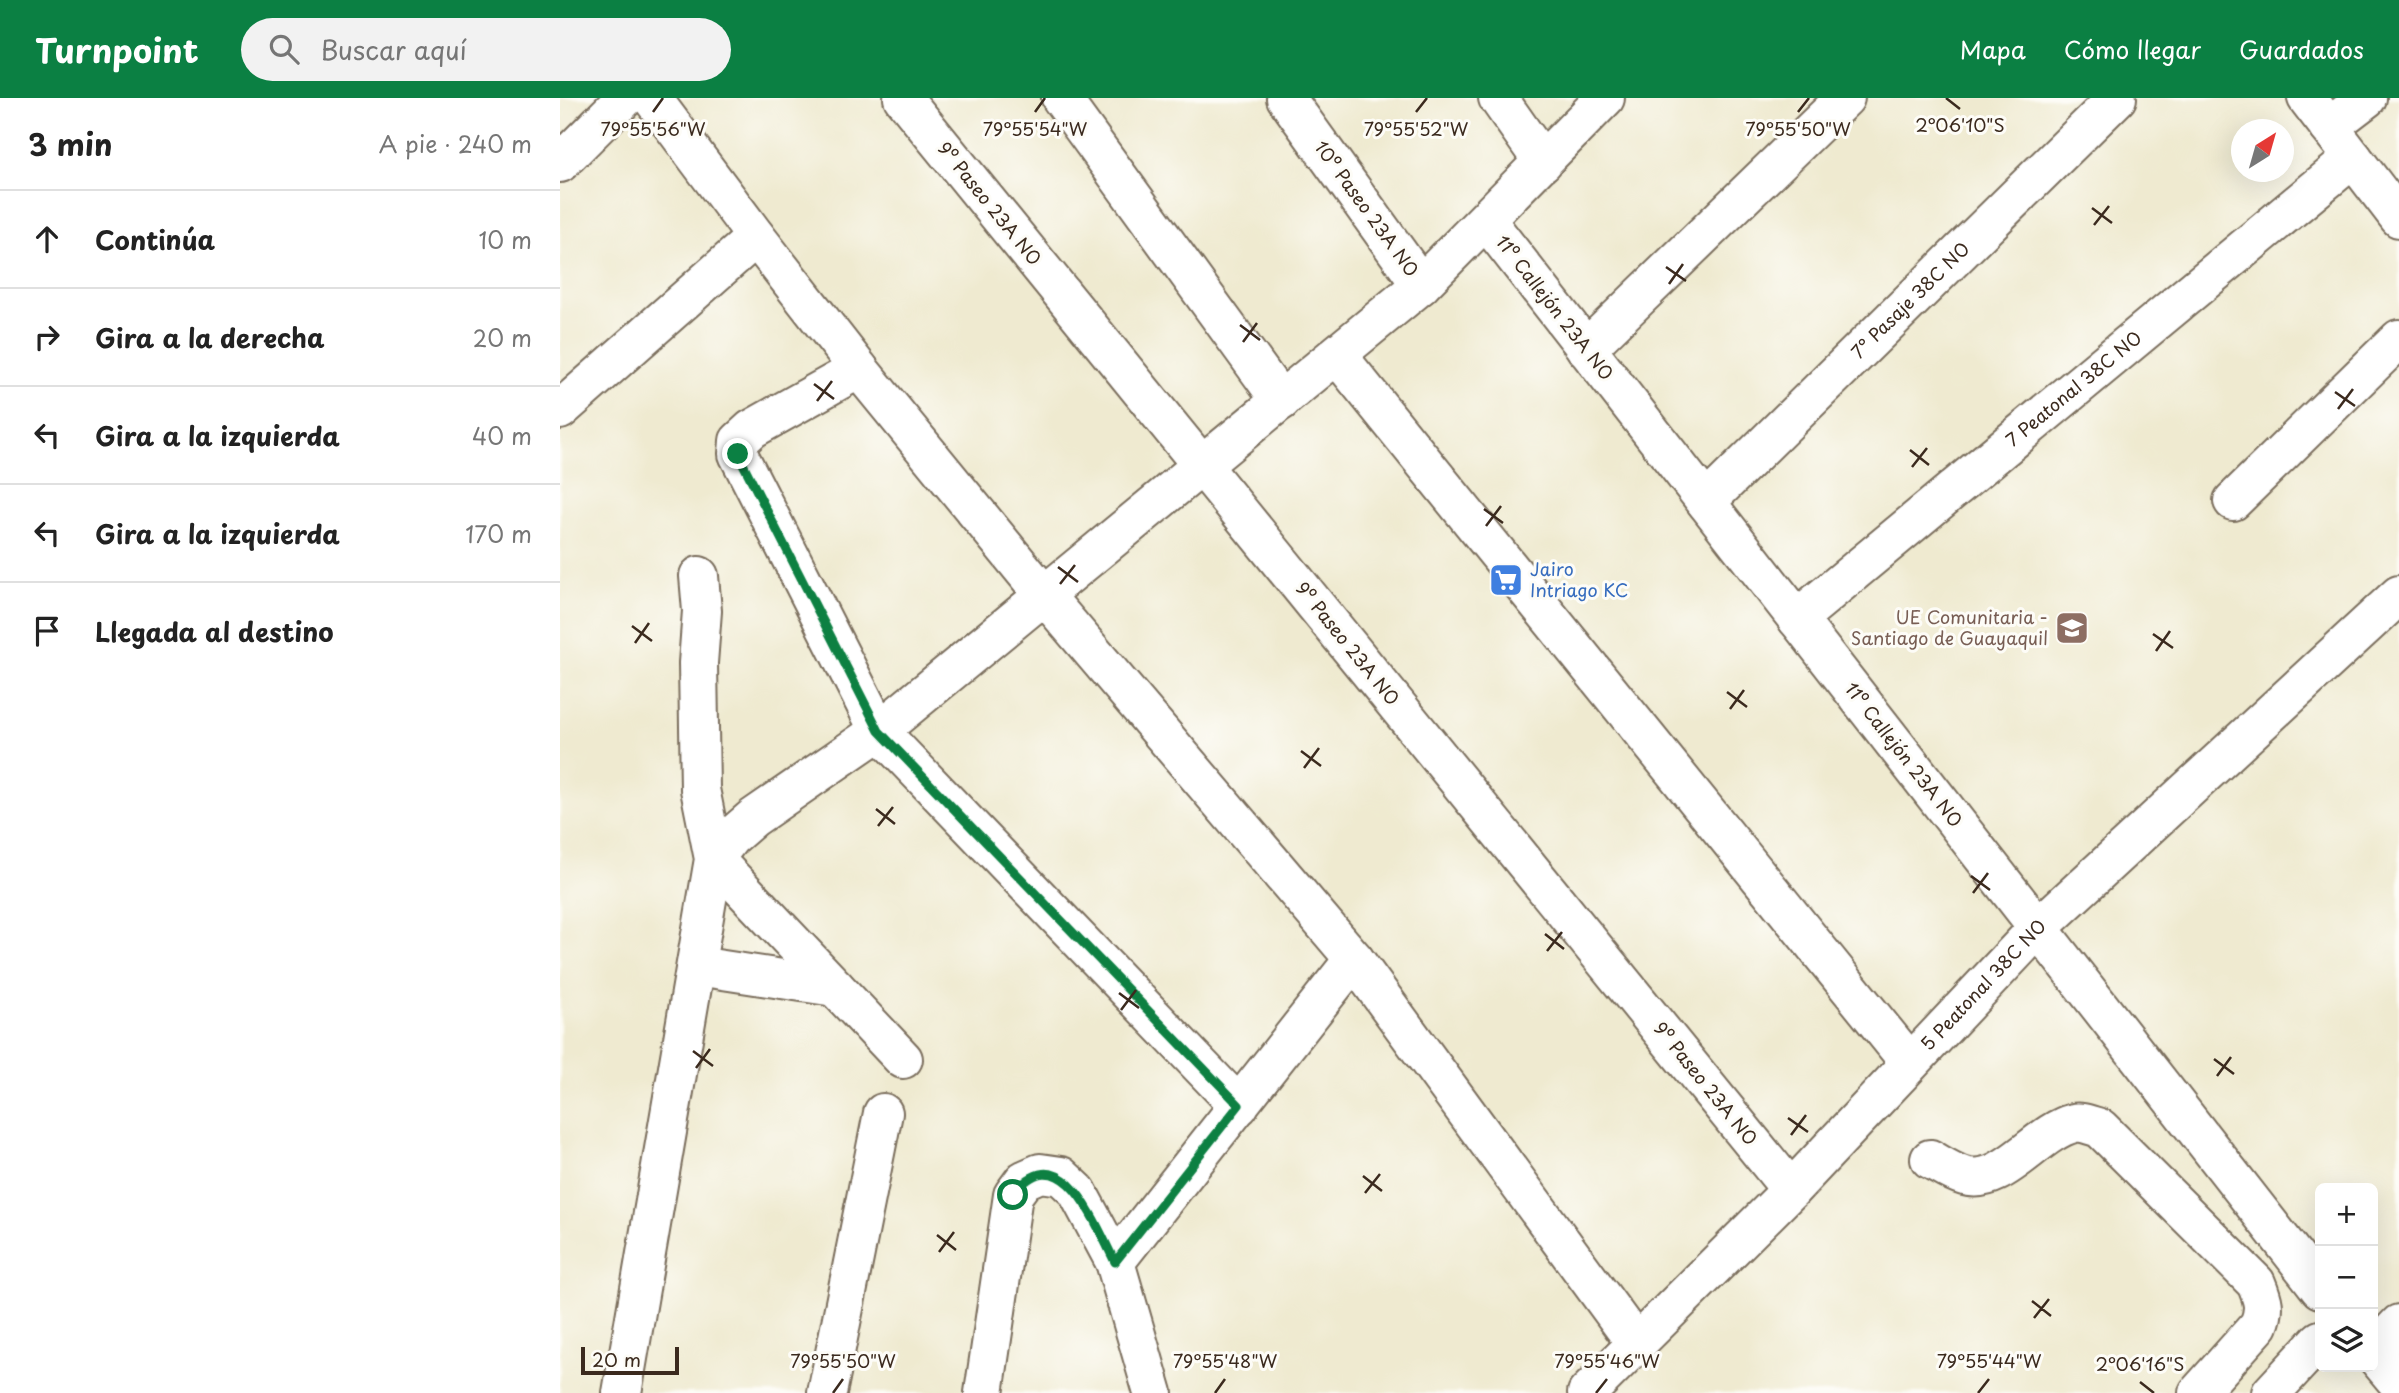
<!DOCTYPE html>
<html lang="es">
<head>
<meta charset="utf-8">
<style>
	body { margin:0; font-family:"Playpen Sans",sans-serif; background:#f2f2f2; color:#222 }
	.controls { position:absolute; right:21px; bottom:21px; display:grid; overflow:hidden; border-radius:10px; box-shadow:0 7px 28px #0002 }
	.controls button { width:63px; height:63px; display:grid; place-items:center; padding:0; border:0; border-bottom:2px solid #e0e0e0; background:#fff; color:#222; font:35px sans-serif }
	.compass { position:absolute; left:1671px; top:21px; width:63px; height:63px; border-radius:50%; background:#fff; box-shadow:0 7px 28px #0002; rotate:37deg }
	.scale { position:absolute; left:21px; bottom:18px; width:98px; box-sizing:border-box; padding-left:7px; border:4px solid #3b2a1e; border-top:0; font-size:19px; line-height:24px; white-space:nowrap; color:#3b2a1e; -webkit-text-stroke:5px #fdfcf7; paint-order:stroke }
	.stop { position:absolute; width:21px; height:21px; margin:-16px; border:5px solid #0b8043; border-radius:50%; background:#fff }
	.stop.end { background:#0b8043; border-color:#fff; box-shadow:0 2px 7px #0008 }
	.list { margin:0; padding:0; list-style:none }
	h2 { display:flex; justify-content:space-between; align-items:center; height:91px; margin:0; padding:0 28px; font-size:30px }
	h2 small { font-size:23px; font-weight:400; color:#767676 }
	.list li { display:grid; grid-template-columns:46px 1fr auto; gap:21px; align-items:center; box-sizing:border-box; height:98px; padding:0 28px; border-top:2px solid #e0e0e0 }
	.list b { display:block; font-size:26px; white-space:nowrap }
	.list em { font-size:23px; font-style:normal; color:#767676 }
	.icon { flex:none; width:38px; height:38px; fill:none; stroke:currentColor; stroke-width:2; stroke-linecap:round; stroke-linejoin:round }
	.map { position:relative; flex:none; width:1839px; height:1295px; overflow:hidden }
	header { display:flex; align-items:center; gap:42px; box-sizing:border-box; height:98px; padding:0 35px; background:#0b8043; color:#fff }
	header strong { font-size:33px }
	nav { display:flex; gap:38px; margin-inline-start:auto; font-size:24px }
	.search { width:490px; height:63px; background:#f2f2f2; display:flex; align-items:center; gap:18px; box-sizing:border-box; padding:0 24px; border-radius:38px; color:#767676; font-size:26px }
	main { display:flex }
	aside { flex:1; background:#fff }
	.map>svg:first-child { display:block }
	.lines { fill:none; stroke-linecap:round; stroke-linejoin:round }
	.minor-casing { stroke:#7a6d5c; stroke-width:42 }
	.minor { stroke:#fff; stroke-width:38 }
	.route { stroke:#0b8043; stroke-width:9 }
	.ticks { fill:none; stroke:#3b2a1e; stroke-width:2.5 }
	.labels { text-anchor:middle; stroke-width:6; stroke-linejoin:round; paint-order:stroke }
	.street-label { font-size:18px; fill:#3b2a1e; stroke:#fdfcf7 }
	.shop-label { font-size:18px; fill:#366cbe; stroke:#fdfcf7; text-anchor:start }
	.education-label { font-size:18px; fill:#785e54; stroke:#fdfcf7; text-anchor:end }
	.ticks-label { font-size:18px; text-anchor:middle; fill:#3b2a1e; stroke:#fdfcf7; stroke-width:6; stroke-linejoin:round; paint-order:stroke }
</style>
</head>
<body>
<header>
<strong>Turnpoint</strong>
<div class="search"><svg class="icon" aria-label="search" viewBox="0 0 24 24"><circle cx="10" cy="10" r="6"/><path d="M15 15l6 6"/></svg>Buscar aquí</div>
<nav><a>Mapa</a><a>Cómo llegar</a><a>Guardados</a></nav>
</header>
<main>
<aside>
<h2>3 min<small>A pie · 240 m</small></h2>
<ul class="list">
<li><svg class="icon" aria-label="ahead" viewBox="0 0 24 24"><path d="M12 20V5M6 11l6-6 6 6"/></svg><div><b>Continúa</b></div><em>10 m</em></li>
<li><svg class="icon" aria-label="right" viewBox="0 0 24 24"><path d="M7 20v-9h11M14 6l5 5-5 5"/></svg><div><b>Gira a la derecha</b></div><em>20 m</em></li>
<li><svg class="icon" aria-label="left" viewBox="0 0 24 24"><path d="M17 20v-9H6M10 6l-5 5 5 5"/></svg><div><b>Gira a la izquierda</b></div><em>40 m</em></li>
<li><svg class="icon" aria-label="left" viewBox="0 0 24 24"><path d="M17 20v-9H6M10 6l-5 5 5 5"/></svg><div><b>Gira a la izquierda</b></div><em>170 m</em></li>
<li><svg class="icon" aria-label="arrive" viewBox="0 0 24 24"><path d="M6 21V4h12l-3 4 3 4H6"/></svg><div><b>Llegada al destino</b></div></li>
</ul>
</aside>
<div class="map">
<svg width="1839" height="1295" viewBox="0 0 1839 1295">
	<rect width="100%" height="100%" fill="#fdfcf7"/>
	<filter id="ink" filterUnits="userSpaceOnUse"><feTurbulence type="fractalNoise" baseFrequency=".0143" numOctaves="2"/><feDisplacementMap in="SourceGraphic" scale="14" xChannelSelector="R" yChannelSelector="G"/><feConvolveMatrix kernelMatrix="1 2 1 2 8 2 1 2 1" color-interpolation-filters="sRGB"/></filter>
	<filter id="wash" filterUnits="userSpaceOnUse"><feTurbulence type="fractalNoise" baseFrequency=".00686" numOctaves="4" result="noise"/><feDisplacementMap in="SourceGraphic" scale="28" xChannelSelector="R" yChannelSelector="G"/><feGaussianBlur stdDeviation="1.57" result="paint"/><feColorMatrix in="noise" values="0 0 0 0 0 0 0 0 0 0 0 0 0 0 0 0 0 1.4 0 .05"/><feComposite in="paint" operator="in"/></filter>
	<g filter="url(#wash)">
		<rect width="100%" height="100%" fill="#efead0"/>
	</g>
	<g filter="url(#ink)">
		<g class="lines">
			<defs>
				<g id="minor">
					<path d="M 92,0 L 196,139 L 299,271 L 484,497 L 794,861 L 1077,1247"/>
					<path d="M 343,0 L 1231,1092"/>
					<path d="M 501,0 L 721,303"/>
					<path d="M 726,0 L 861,187"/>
					<path d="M 938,0 L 983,64"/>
					<path d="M 1747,0 L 1839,120"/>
					<path d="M 1769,29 L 1807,0"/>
					<path d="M 0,65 L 65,0"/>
					<path d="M 926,122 L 1760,1191"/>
					<path d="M 1026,251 L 1285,0"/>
					<path d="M 777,257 L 1350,965"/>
					<path d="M 299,271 L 192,331 L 179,343 L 178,356 L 319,633 L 679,1008"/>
					<path d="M 0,312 L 196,139"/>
					<path d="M 1673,403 L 1839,241"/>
					<path id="s1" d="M 1146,404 L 1557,0"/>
					<path id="s2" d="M 1237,521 L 1793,60"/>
					<path d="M 154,761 L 171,739 L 193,720 L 319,633 L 861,187 L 1045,0"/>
					<path d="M 154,761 L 343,961"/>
					<path d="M 137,868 L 275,889"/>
					<path d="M 1370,1061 C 1381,1067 1393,1075 1404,1078 C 1444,1089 1476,1034 1514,1025 C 1521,1023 1532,1028 1540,1030 L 1696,1185 C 1703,1202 1706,1210 1699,1227 L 1638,1295"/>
					<path d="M 555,1164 L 794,861"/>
					<path d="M 1813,1253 L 1839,1226"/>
					<path d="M 1813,1255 L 1839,1286"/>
					<path d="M 62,1295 L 154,761 L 140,691 L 138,565 L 142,513 L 139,478"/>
					<path d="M 267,1295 L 323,1015"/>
					<path d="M 424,1295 L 453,1097 L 464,1082 L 480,1075 L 501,1078 L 517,1093 L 555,1164 L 593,1295"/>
					<path id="s3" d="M 1027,1295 L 1231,1092 L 1478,830 L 1839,497"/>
					<path d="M 1711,1295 L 1760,1242"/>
				</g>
			</defs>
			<!-- minor casing -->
			<use href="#minor" class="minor-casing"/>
			<!-- minor -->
			<use href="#minor" class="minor"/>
		</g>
	</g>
	<g class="lines" filter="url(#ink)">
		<!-- route -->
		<path class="route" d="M 178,356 L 319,633 L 679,1007 L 555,1164 C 536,1127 501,1033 453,1097"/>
	</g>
	<!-- ticks -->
	<path class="ticks" d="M 1386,0 L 1400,11M 93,14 L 103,0M 475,14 L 485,0M 856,14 L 867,0M 1238,14 L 1249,0M 1532,110 L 1552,125M 1534,127 L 1549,108M 1106,169 L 1126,183M 1109,186 L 1123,166M 680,227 L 700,242M 683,244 L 697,225M 254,286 L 274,301M 1775,294 L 1795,308M 257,303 L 272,283M 1778,311 L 1793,291M 1350,352 L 1369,367M 1352,369 L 1367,350M 924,411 L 943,425M 926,428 L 941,408M 498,469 L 518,484M 500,486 L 515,467M 72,528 L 92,543M 1593,536 L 1613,550M 75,545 L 89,525M 1596,553 L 1610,533M 1167,594 L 1187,609M 1170,611 L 1184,592M 741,653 L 761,668M 744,670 L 759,650M 316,711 L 335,726M 318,728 L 333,709M 1411,778 L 1430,792M 1413,795 L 1428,775M 985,836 L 1004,851M 987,853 L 1002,834M 559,895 L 579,910M 561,912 L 576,892M 133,953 L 153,968M 1654,961 L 1674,976M 136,970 L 150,951M 1657,978 L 1671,959M 1228,1020 L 1248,1034M 1231,1037 L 1246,1017M 803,1078 L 822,1093M 805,1095 L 820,1076M 377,1137 L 396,1152M 379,1154 L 394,1134M 1472,1203 L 1491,1218M 1474,1220 L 1489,1201M 1580,1284 L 1594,1295M 273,1295 L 283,1281M 655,1295 L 665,1281M 1036,1295 L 1047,1281M 1418,1295 L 1429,1281"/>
	<!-- icons -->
	<defs>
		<symbol id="supermarket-square" viewBox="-11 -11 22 22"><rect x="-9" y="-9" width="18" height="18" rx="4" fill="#3f7fe0" stroke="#fdfcf7"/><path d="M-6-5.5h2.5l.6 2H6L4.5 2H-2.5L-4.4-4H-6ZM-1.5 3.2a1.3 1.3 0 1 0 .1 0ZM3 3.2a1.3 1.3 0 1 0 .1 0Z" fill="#fff"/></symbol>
		<symbol id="school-square" viewBox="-11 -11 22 22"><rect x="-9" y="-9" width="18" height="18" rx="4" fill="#8d6e63" stroke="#fdfcf7"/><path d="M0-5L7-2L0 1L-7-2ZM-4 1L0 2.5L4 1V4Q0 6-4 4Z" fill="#fff"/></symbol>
	</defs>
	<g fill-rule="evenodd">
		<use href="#supermarket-square" x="927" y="463" width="38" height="38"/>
		<use href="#school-square" x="1493" y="511" width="38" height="38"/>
	</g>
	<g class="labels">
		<!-- street labels -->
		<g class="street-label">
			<text transform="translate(429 106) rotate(51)" y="6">9º Paseo 23A NO</text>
			<text transform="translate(806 111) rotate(54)" y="6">10º Paseo 23A NO</text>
			<text dy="6" stroke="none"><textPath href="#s1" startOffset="287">7° Pasaje 38C NO</textPath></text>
			<text transform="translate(994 210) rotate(52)" y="6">11º Callejón 23A NO</text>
			<text dy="6" stroke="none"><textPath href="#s2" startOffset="360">7 Peatonal 38C NO</textPath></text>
			<text transform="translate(787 546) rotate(51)" y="6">9º Paseo 23A NO</text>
			<text transform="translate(1343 657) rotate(52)" y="6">11º Callejón 23A NO</text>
			<text dy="6" stroke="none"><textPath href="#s3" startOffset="569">5 Peatonal 38C NO</textPath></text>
			<text transform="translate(1145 986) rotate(51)" y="6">9º Paseo 23A NO</text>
		</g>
		<!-- shop labels -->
		<g class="shop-label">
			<text x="970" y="478">Jairo<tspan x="970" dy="21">Intriago KC</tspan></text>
		</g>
		<!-- education labels -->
		<g class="education-label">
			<text x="1488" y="526">UE Comunitaria -<tspan x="1488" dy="21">Santiago de Guayaquil</tspan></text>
		</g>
	</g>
	<g class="ticks-label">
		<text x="1400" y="34">2°06'10"S</text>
		<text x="93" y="38">79°55'56"W</text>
		<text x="475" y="38">79°55'54"W</text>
		<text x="856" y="38">79°55'52"W</text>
		<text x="1238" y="38">79°55'50"W</text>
		<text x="283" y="1270">79°55'50"W</text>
		<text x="665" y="1270">79°55'48"W</text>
		<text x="1047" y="1270">79°55'46"W</text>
		<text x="1429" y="1270">79°55'44"W</text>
		<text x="1580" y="1273">2°06'16"S</text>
	</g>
</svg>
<div class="controls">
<button>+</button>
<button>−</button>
<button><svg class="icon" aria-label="layers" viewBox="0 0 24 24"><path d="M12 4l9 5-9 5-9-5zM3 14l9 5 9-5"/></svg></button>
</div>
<svg class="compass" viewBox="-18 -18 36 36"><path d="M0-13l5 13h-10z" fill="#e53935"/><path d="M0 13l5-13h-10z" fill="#767676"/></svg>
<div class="scale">20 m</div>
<div class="stop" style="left:453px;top:1097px"></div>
<div class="stop end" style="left:178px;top:356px"></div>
</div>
</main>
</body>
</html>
